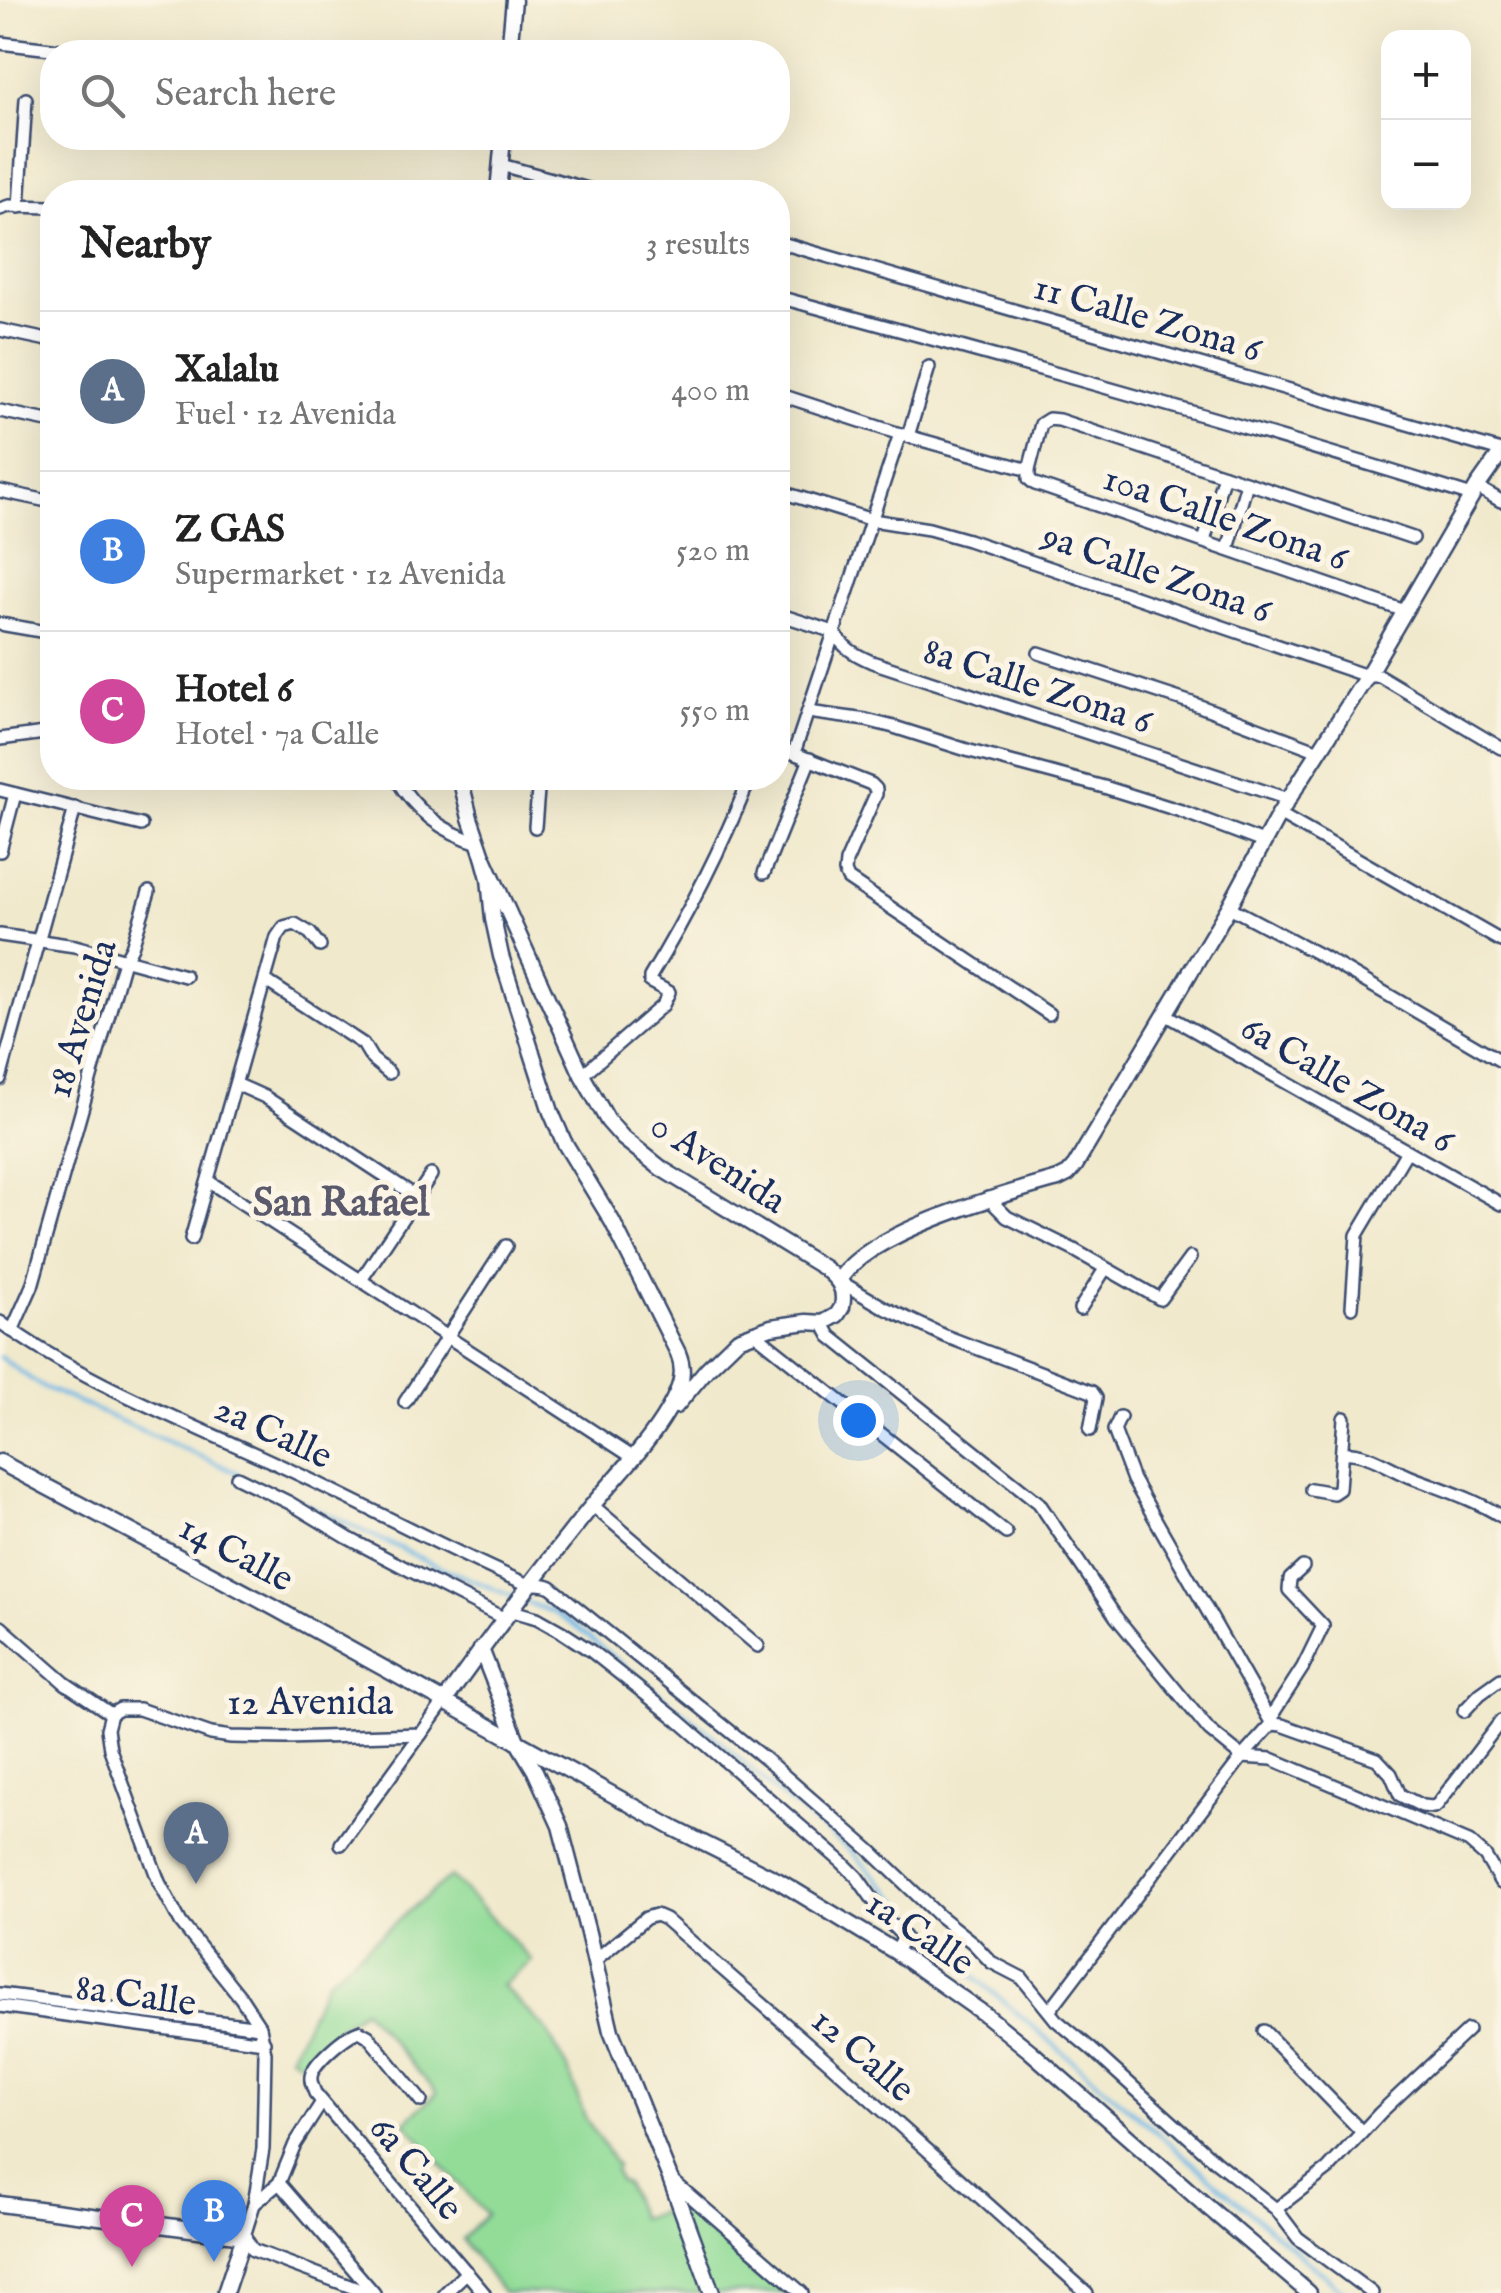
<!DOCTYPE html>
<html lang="en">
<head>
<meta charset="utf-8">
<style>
	body { margin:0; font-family:"IM FELL English",serif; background:#f2f2f2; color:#222 }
	.controls { position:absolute; right:30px; top:30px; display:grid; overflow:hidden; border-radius:20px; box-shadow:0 10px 40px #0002 }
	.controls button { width:90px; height:90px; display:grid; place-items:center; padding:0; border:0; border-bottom:2px solid #e0e0e0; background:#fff; color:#222; font:50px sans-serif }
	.you { position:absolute; left:858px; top:1420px; width:35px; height:35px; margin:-25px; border:8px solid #fff; border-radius:50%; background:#1a73e8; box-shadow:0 0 0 15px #1a73e833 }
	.badge { display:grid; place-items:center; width:65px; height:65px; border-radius:50%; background:#1f6fb2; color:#fff; font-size:32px; font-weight:700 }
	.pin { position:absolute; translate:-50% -82px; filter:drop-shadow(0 2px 5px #0008) }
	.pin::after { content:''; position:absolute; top:52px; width:35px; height:30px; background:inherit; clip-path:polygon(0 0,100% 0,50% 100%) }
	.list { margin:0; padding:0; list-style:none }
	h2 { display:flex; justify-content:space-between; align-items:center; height:130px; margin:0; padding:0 40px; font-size:42px }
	h2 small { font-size:32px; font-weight:400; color:#767676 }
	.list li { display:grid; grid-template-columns:65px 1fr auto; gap:30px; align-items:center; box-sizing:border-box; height:160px; padding:0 40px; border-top:2px solid #e0e0e0 }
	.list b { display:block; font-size:38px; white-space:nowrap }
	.list p { margin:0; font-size:32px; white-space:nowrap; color:#767676 }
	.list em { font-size:32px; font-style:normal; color:#767676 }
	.icon { flex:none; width:55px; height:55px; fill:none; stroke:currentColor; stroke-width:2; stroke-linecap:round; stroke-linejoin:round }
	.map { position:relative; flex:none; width:1501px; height:2293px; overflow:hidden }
	.search { position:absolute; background:#fff; box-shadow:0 10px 40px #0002; left:40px; top:40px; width:750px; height:110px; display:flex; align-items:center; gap:25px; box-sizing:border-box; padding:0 35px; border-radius:40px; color:#767676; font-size:38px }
	.panel { position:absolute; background:#fff; box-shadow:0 10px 40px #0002; left:40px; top:180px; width:750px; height:610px; border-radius:40px }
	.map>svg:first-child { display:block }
	.green { fill:#92dc98; stroke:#56867b; stroke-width:2.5 }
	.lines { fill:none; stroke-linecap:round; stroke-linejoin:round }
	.stream { stroke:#6eb7e6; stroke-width:4 }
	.minor-casing { stroke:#3b4b6e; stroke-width:16 }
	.tertiary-casing { stroke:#3b4b6e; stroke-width:19 }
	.minor { stroke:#fff; stroke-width:11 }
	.tertiary { stroke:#fff; stroke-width:14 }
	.labels { text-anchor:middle; stroke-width:10; stroke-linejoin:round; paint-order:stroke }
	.street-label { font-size:38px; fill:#1b2f5e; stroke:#fcf5e5 }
	.neighbourhood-label { font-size:40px; font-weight:bold; fill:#5a5a6c; stroke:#fcf5e5 }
</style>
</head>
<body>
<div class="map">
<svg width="1501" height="2293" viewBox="0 0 1501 2293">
	<rect width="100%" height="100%" fill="#fcf5e5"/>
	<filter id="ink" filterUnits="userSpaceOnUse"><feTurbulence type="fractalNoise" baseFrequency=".01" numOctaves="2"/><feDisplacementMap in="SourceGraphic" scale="20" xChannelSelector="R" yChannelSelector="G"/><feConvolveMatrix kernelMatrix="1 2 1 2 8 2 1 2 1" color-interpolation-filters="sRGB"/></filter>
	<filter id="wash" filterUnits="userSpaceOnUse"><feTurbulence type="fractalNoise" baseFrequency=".0048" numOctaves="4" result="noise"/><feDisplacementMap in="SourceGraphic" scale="40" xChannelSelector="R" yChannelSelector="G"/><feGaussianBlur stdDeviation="2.25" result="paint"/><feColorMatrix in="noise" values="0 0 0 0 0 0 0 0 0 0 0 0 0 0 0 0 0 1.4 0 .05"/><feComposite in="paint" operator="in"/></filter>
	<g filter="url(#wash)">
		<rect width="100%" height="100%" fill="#f0e9cc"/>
		<!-- green -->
		<path class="green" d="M 451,1876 L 532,1961 L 502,1986 L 545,2028 L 568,2069 L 585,2118 L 617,2166 L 615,2172 L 619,2181 L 626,2184 L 639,2218 L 690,2205 L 794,2293 L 503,2293 L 462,2239 L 486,2215 L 405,2122 L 437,2093 L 363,2009 L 332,2033 L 304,2064 L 290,2056 L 327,1980 Z"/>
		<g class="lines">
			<!-- stream -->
			<g class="stream">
				<path d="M 0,1357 L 39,1385 L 238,1473"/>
				<path d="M 283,1493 L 435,1565 L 516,1598"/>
				<path d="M 525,1602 L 553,1612 L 574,1626 L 714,1736 L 777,1793 L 850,1850 L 962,1966 L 1345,2293"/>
			</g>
		</g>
	</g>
	<g filter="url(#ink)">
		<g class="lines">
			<defs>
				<g id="minor">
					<path d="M 0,43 L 77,52"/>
					<path d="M 501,165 L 599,192"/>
					<path d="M 19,207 L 26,99"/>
					<path d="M 0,209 L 9,206 L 52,207"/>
					<path d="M 778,242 L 1501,451"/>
					<path d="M 778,297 C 1010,360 1242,424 1472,496"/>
					<path d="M 0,330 L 52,341"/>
					<path d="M 778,394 L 900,434 L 1029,470"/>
					<path d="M 0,411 L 52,422"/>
					<path d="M 908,436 L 929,367"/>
					<path d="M 1477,487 L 1501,501"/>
					<path d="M 0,491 L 52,502"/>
					<path d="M 778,491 L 872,520 L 929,529 L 968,540 L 1367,676 L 1380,676 L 1501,748"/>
					<path d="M 1204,541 L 1224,475"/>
					<path d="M 1228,549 L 1247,483"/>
					<path d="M 1405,611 L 1035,484 L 1029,479 L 1029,470 L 1041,424 L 1049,419 L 1059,420 L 1413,538"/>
					<path d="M 778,614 L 834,632 C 843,648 856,655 872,662 L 1288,799"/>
					<path d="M 0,624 L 52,633"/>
					<path d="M 1039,653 L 1189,702 L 1319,751"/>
					<path d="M 808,712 L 866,720 L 894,727 L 970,751 L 1104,787 L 1181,811 L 1263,842"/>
					<path d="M 0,739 L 52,732"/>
					<path d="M 778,747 L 871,784 L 876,789 L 876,794 L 846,862 L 845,872 L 848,879 L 1049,1014"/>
					<path d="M 794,753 L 900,434"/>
					<path d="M 396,778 C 415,811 442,832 479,843"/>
					<path d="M 0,790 L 141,825"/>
					<path d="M 1279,814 L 1501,941"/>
					<path d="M 535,827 L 539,778"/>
					<path d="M 0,851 L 15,794"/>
					<path d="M 764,873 L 810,759"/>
					<path d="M 1229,907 L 1320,955 L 1501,1061"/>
					<path d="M 0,935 L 75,946 L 185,976"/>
					<path d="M 266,981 L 363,1044 L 372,1059 L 389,1073"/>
					<path d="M 1165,1014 L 1501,1204"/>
					<path d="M 582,1075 L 663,1005 L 669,992 L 650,982 L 650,977 C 689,913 722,847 750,778"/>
					<path d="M 0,1079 L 75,808"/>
					<path d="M 236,1084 L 265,1097 L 417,1197"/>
					<path d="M 208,1181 L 634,1458"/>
					<path d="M 988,1198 L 1007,1217 L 1074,1250 L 1160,1299 L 1190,1258"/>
					<path d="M 191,1239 L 277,937 L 284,927 L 295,924 L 310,933 L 320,946"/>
					<path d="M 361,1280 L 431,1175"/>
					<path d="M 839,1281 L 885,1308 L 945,1336 L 1092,1392 L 1096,1398 L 1090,1430"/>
					<path d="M 1352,1307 L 1357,1235 L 1407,1151"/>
					<path d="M 1080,1309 L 1105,1269"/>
					<path d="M 0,1322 C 81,1381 175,1417 266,1459 C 352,1498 435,1544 522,1582 C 532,1586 541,1582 551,1587 L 771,1764 L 870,1850 L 939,1916 L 973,1943 L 991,1962 L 1022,1978 L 1056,2020 L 1090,2048 L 1215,2161 L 1276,2209 L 1298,2238 L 1372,2293"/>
					<path d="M 823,1323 L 830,1336 L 1039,1503 L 1116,1617 L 1209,1730 L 1242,1757 L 1272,1759 L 1469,1842 L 1485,1856 L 1501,1883"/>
					<path d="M 12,1331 L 32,1286 L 123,964 L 132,947 L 149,892"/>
					<path d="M 753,1332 L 1006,1533"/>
					<path d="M 405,1402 L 506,1246"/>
					<path d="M 1120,1417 L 1114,1430 L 1133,1480 L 1272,1724 L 1282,1725 L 1377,1759 L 1391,1774 L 1400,1795 L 1422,1806 L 1433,1807 L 1437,1805 L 1501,1721"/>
					<path d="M 1342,1453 C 1368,1451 1388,1468 1411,1477 C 1442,1489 1472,1498 1501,1516"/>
					<path d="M 237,1477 L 290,1503 L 348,1538 L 409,1570 L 503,1618"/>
					<path d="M 1311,1489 L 1333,1493 L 1339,1489 L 1344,1418"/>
					<path d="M 592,1505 L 758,1646"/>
					<path d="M 509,1610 L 537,1618 L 562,1632 L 591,1651 L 678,1720 L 843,1863 L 857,1877 L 889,1922 L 904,1937 L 896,1952"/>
					<path d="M 1,1627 L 65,1683 L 111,1714"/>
					<path d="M 1464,1711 L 1480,1694 L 1501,1679"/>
					<path d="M 341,1844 L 421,1734"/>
					<path d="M 595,1960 L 646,1918 L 656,1915 L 665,1919 L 830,2063 L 1087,2293"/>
					<path d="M 0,1994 L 260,2027"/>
					<path d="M 0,2006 L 264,2042"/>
					<path d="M 1050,2010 L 1242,1757 L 1272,1724 L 1274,1712 L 1303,1667 L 1323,1626 L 1289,1590 L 1290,1579 L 1303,1567"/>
					<path d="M 1264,2031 L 1362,2132"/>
					<path d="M 421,2101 L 368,2036 L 359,2031 C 346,2035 312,2063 311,2077 C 310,2083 313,2087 315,2093 L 484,2293"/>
					<path d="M 673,2181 L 802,2293"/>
					<path d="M 279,2183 L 374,2293"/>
					<path d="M 254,2204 L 279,2183 L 295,2144 L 322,2102"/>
					<path d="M 1276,2209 L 1328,2169 L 1380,2113 L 1468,2030"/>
					<path d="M 368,2293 L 253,2250 L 244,2236 L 254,2204 L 263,2149 L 265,2053 L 260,2027 L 241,1998 L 181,1923 L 159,1882 L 110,1749 L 107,1729 L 111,1714 L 120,1709 L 139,1709 L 211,1734 L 231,1737 L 286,1738 L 421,1734 L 444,1702"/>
					<path d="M 445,2293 L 467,2272"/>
				</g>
				<g id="tertiary">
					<path d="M 509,52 L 514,0"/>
					<path d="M 498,192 L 503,138"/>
					<path d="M 460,778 L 470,818 L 483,856 L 582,1075 L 608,1121 L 623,1138 L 662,1169 L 824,1268 C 838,1279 846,1288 842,1307 L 837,1315 L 823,1323 L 807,1322 L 771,1327 L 738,1339 L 707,1369 L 676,1406"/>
					<path d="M 839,1281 C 865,1232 1005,1194 1058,1179 L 1068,1174 L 1075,1166 L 1229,907 L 1279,814 L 1367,676 L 1477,487 L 1501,453"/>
					<path d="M 0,1462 L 273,1607 L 675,1829 L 777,1880 L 896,1952 L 987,2016 L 1030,2051 L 1203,2203 L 1309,2293"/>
					<path d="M 481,1649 L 517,1741 L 535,1771 L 560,1826 L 588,1933 L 611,2031 L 670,2178 L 712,2293"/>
					<path d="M 444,1702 C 490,1637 537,1574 587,1512 C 614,1478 646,1448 668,1410 C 679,1391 687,1374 678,1353 L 612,1221 L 564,1142 L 551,1112 L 501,956 L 493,919 L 489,878 L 483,856"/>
					<path d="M 0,2204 L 244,2236 L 225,2293"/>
				</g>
			</defs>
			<!-- minor casing -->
			<use href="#minor" class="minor-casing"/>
			<!-- tertiary casing -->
			<use href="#tertiary" class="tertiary-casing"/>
			<!-- minor -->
			<use href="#minor" class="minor"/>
			<!-- tertiary -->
			<use href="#tertiary" class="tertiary"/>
		</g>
	</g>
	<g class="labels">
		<!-- street labels -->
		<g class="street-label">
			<text transform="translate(1148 317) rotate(16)" y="13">11 Calle Zona 6</text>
			<text transform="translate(1226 517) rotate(19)" y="13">10a Calle Zona 6</text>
			<text transform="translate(1157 572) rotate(19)" y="13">9a Calle Zona 6</text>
			<text transform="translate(1038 685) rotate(18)" y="13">8a Calle Zona 6</text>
			<text transform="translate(80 1018) rotate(-73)" y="13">18 Avenida</text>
			<text transform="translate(1348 1083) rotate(30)" y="13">6a Calle Zona 6</text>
			<text transform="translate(719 1162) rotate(33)" y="13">0 Avenida</text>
			<text transform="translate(274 1431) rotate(25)" y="13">2a Calle</text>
			<text transform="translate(237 1552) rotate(28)" y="13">14 Calle</text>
			<text x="310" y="1714">12 Avenida</text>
			<text transform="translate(921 1932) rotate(34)" y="13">1a Calle</text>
			<text transform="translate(136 1994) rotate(8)" y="13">8a Calle</text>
			<text transform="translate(864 2054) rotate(41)" y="13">12 Calle</text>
			<text transform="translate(417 2167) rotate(50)" y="13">6a Calle</text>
		</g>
		<!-- neighbourhood labels -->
		<g class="neighbourhood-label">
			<text x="341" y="1215">San Rafael</text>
		</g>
	</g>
</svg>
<div class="controls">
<button>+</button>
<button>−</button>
</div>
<div class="you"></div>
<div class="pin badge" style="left:196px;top:1884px;background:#5c6f8a">A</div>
<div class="pin badge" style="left:214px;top:2262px;background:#3f7fe0">B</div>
<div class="pin badge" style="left:132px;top:2267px;background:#d1479c">C</div>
<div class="search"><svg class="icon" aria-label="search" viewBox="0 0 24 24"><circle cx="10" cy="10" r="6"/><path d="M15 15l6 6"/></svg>Search here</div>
<section class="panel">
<h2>Nearby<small>3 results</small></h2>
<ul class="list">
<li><span class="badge" style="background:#5c6f8a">A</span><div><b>Xalalu</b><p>Fuel · 12 Avenida</p></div><em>400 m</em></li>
<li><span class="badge" style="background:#3f7fe0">B</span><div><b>Z GAS</b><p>Supermarket · 12 Avenida</p></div><em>520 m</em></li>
<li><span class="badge" style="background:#d1479c">C</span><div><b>Hotel 6</b><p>Hotel · 7a Calle</p></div><em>550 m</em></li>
</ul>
</section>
</div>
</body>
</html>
